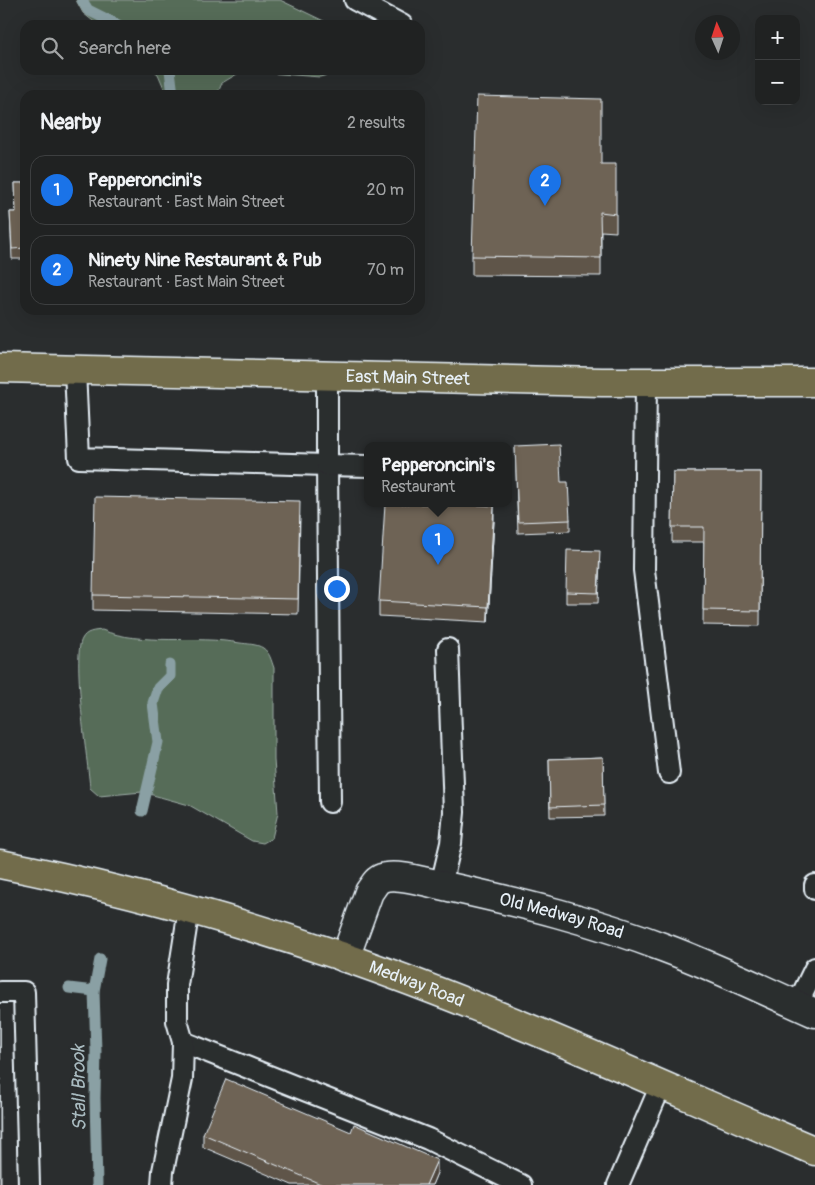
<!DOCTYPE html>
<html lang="en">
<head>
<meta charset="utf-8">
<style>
	body { margin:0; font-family:Pangolin,sans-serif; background:#2d2f2f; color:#f1f3f6 }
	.controls { position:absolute; right:15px; top:15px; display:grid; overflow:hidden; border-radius:10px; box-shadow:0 5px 20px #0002 }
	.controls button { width:45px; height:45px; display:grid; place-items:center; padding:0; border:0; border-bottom:1px solid #3d3f40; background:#202222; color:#f1f3f6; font:25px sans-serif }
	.compass { position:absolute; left:695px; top:15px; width:45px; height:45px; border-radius:50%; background:#202222; box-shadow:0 5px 20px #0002; rotate:357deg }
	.you { position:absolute; left:336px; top:588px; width:18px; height:18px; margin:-12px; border:4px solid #fff; border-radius:50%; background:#1a73e8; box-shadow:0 0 0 8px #1a73e833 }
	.badge { display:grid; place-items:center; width:32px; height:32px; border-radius:50%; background:#1a73e8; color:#fff; font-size:16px; font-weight:700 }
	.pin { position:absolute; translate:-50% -41px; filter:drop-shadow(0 1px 2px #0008) }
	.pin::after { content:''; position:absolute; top:26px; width:18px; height:15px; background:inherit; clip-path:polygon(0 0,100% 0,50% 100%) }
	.popup { position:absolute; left:364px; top:442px; width:148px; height:65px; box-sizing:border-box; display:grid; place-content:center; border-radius:10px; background:#202222; filter:drop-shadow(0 1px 4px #0005); font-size:16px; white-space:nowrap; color:#a2a4a5 }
	.popup b { font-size:19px; color:#f1f3f6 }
	.popup::after { content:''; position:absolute; left:50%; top:100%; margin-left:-10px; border:10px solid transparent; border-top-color:#202222 }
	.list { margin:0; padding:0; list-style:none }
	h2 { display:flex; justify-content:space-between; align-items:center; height:65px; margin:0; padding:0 20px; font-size:21px }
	h2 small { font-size:16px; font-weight:400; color:#a2a4a5 }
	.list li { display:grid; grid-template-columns:32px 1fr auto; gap:15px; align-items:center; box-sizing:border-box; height:70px; margin:0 10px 10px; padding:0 10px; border:1px solid #3d3f40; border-radius:15px }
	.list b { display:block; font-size:19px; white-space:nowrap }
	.list p { margin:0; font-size:16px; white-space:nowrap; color:#a2a4a5 }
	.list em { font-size:16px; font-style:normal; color:#a2a4a5 }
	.icon { flex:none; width:28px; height:28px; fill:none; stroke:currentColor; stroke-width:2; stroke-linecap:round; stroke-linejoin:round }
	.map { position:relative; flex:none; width:815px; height:1185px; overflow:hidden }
	.search { position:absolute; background:#202222; box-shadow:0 5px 20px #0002; left:20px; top:20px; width:405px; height:55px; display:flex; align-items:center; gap:12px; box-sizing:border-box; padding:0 18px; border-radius:15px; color:#a2a4a5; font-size:19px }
	.panel { position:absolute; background:#202222; box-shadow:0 5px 20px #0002; left:20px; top:90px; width:405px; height:225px; border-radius:15px }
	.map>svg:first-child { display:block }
	.green { fill:#566c58; stroke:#9faea8 }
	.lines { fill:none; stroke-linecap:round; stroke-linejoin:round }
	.stream { stroke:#8aa0a4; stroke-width:11 }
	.lane-casing { stroke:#e8f1f8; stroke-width:24 }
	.street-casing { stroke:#e8f1f8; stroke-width:31 }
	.primary-casing { stroke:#e8f1f8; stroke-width:31 }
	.lane { stroke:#2a2d2e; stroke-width:20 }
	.street { stroke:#2a2d2e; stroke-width:28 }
	.primary { stroke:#726c4b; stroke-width:28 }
	.wall { fill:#5f5549; stroke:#e8f1f8 }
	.shaded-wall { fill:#4d453c; stroke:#e8f1f8 }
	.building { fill:#6e6355; stroke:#e8f1f8 }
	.labels { text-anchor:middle; stroke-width:4.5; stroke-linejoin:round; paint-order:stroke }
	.street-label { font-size:18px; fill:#e8f1f8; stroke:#2a2d2e }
	.water-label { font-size:19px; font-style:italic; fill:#a9bbc0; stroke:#2a2d2e }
</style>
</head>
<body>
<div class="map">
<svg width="815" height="1185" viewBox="0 0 815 1185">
	<rect width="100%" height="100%" fill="#2a2d2e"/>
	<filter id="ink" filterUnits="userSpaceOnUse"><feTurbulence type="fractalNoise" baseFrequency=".02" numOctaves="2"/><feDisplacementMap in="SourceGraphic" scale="10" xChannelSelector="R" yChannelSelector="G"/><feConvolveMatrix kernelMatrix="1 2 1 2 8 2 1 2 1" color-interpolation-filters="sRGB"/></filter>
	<g filter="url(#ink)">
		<!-- green -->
		<g class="green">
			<path d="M 76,0 L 280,0 L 332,25 L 98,25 L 83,13 Z"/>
			<path d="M 153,70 L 345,70 L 320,77 L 242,71 L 222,83 L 217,95 L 167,95 L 158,74 Z"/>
			<path d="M 102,630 C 141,646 196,635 240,643 C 247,644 257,644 263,648 C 270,653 271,660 274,668 L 274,760 L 278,813 L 272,838 L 263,843 L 252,841 L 189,805 L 142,792 L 99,796 L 90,788 C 88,763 72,656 82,639 C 86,631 94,631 102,630 Z"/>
		</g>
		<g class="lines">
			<!-- stream -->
			<g class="stream">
				<path d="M 82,0 L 88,10 L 118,25"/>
				<path d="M 170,70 L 173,95"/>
				<path d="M 142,811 L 158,742 L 153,703 L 158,688 L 170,676 L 170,665"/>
				<path d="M 69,988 L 94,991"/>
				<path d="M 97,1185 L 95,1098 L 96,1051 L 94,991 L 100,959"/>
			</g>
			<defs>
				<g id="lane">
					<path d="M 355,0 L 402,25"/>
					<path d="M 75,370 L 79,458 L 327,465 L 330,802"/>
					<path d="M 327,375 L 327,465 L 368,466"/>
					<path d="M 646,382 L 644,570 L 669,773"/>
					<path d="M 441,885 L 451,843 L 454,812 L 448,649"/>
					<path d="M 815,885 L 815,889"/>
					<path d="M 0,992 L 24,992 L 29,1185"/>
					<path d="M 797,1005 L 815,968"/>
					<path d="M 183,1042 L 428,1139 L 521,1185"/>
					<path d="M 162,1185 L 163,1171 L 182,1079 L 183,1042 L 177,1021 L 177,985 L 189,909"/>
					<path d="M 618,1185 L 661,1085"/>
				</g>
				<g id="street">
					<path id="s1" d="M 345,958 L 369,892 C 373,887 376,880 382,878 C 397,872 433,884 449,887 C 522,903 595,921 665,948 C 716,967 765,991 815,1013"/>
				</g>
				<g id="primary">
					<path id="s2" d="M 0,368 L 602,382 L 815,382"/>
					<path id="s3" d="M 0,864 C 117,887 232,919 344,957 C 505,1013 659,1085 815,1151"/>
				</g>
			</defs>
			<!-- lane casing -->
			<use href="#lane" class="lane-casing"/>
			<!-- street casing -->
			<use href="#street" class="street-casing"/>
			<!-- primary casing -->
			<use href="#primary" class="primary-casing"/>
			<!-- lane -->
			<use href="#lane" class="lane"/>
			<!-- street -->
			<use href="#street" class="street"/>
			<!-- primary -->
			<use href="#primary" class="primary"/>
		</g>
		<!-- wall -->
		<g class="wall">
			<path d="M 601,164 L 616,214 L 616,232 L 601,231 L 601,276 L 472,275 L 472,256 Z"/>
			<path d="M 15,183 L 25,183 L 25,259 L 12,259 L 10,212 L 16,212 Z"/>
			<path d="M 515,446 L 561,482 L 570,520 L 570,531 L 518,533 Z"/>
			<path d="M 673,472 L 761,472 L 760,626 L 703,625 L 704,542 L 672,542 Z"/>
			<path d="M 300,516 L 298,614 L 93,610 L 93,595 Z"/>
			<path d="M 494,521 L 488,622 L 379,616 L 379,601 Z"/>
			<path d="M 600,562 L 598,603 L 566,603 L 566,592 Z"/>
			<path d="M 603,757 L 604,816 L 550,817 L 549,759 Z"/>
			<path d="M 203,1134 L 437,1173 L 432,1185 L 292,1185 L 203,1147 Z"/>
		</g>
		<!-- shaded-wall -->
		<g class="shaded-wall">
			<path d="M 494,506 L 494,521 L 488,622 L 488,607 Z"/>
			<path d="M 437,1160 L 437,1173 L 432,1185 L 426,1185 Z"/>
		</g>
		<!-- building -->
		<g class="building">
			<path d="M 477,96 L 601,99 L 601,164 L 616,164 L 616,214 L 600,212 L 601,258 L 472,256 Z"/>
			<path d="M 15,183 L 25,183 L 25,248 L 12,249 L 10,212 L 16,212 Z"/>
			<path d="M 559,444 L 561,482 L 568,482 L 570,520 L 518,522 L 515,446 Z"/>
			<path d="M 673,472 L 761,472 L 760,611 L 703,610 L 704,527 L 672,527 Z"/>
			<path d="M 95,497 L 300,501 L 298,599 L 93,595 Z"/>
			<path d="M 385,504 L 458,504 L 494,506 L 488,607 L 379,601 Z"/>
			<path d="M 567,550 L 600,551 L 598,593 L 566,592 Z"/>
			<path d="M 603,757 L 604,805 L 550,807 L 549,759 Z"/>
			<path d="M 0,1009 L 1,1185 L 0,1185 Z"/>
			<path d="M 226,1079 L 351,1132 L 354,1124 L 437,1160 L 426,1185 L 323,1185 L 203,1134 Z"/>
		</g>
	</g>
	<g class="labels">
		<!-- street labels -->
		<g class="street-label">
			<text dy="6" stroke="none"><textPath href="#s2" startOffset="408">East Main Street</textPath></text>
			<text dy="6" stroke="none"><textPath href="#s1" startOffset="274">Old Medway Road</textPath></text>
			<text dy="6" stroke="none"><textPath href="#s3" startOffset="434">Medway Road</textPath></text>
		</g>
		<!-- water labels -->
		<g class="water-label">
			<text transform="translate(78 1088) rotate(-91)" y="7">Stall Brook</text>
		</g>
	</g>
</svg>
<div class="controls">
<button>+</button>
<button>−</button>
</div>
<svg class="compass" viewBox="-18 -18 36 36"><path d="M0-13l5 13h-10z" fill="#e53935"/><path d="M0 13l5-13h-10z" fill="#a2a4a5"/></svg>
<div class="you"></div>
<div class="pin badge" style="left:438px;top:565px">1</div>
<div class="popup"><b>Pepperoncini's</b>Restaurant</div>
<div class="pin badge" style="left:545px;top:206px">2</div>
<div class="search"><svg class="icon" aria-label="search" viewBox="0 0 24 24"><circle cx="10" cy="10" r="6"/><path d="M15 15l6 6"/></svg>Search here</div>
<section class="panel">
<h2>Nearby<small>2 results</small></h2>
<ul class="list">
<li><span class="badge">1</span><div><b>Pepperoncini's</b><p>Restaurant · East Main Street</p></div><em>20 m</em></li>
<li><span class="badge">2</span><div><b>Ninety Nine Restaurant &amp; Pub</b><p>Restaurant · East Main Street</p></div><em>70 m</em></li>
</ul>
</section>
</div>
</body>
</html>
